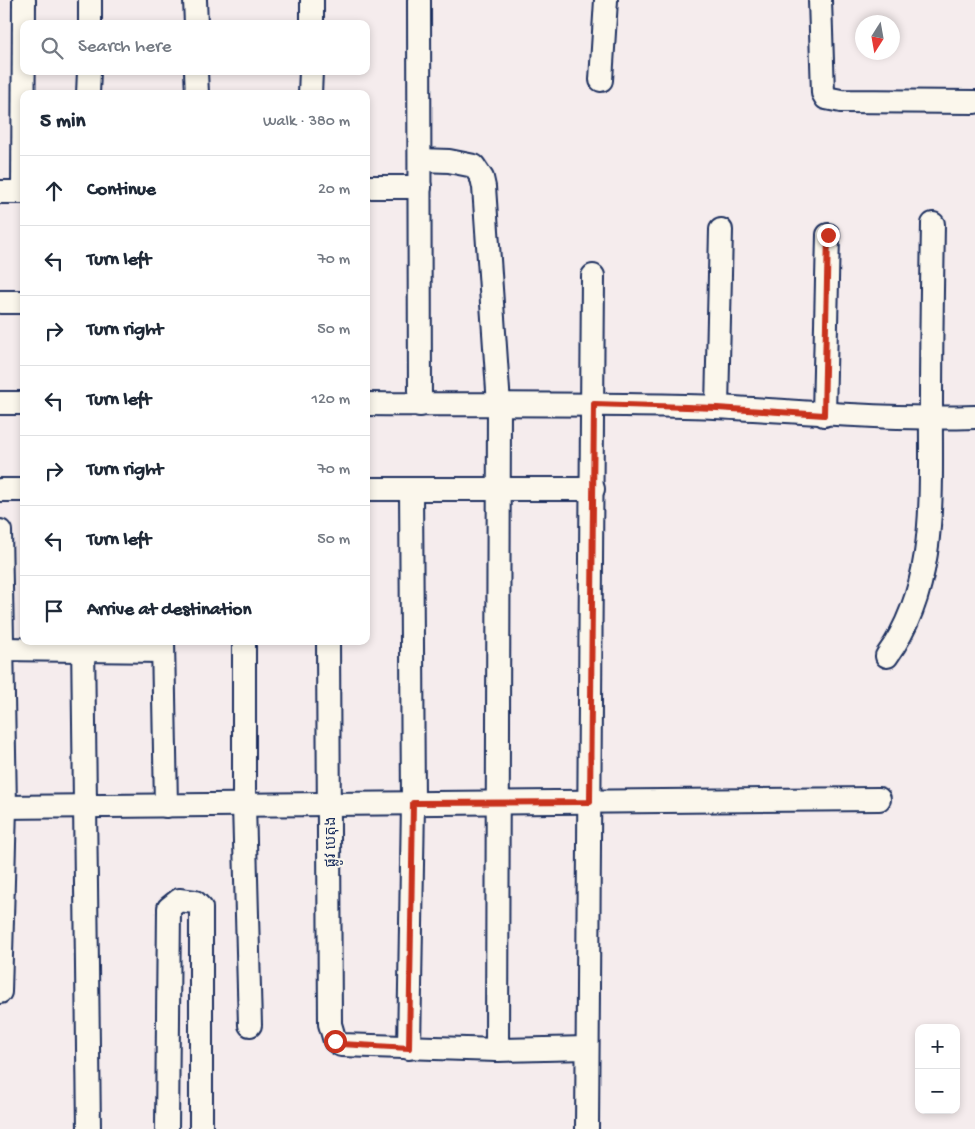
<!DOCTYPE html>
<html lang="en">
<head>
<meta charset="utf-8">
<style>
	body { margin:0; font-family:"Gochi Hand","Noto Sans Khmer",sans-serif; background:#f6f6f7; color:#1f2937 }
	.controls { position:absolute; right:15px; bottom:15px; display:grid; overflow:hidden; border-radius:10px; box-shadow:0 2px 8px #0003 }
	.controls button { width:45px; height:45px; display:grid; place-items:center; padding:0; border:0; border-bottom:1px solid #e0e1e3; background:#fff; color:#1f2937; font:25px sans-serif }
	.compass { position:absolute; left:855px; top:15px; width:45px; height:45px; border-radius:50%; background:#fff; box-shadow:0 2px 8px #0003; rotate:191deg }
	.stop { position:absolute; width:15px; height:15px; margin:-11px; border:4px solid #c8321e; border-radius:50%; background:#fff }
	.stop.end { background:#c8321e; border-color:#fff; box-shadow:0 1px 5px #0008 }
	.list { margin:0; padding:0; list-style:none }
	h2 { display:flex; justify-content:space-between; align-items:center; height:65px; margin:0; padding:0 20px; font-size:21px }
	h2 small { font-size:16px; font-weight:400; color:#747a83 }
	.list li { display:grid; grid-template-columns:32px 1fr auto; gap:15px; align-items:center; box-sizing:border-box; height:70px; padding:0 20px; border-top:1px solid #e0e1e3 }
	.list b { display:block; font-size:19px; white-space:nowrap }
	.list em { font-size:16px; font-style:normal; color:#747a83 }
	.icon { flex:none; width:28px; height:28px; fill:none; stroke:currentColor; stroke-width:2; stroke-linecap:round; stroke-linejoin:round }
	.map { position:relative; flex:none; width:975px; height:1129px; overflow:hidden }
	.search { position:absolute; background:#fff; box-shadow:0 2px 8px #0003; left:20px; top:20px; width:350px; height:55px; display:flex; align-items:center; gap:12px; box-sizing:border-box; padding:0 18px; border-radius:10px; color:#747a83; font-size:19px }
	.panel { position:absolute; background:#fff; box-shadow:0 2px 8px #0003; left:20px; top:90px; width:350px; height:555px; border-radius:10px }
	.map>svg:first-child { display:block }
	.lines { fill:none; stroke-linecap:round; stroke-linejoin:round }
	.minor-casing { stroke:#1b2f5e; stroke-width:26 }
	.minor { stroke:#fbf7ec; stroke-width:22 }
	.route { stroke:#c8321e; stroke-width:6 }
	.labels { text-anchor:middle; stroke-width:4; stroke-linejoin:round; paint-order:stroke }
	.street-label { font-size:15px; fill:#1b2f5e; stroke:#fbf7ec }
</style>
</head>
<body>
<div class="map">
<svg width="975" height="1129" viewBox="0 0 975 1129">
	<rect width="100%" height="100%" fill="#f5eced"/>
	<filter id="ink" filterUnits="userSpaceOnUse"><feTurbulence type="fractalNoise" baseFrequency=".02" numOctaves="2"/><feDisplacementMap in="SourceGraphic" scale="10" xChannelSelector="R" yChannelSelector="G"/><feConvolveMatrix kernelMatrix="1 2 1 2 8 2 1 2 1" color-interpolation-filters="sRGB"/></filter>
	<g filter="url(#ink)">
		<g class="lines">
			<defs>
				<g id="minor">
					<path d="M 195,0 L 196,24"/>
					<path d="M 419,0 L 420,405"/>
					<path d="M 820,0 L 823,93 L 826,98 L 841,101 L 975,102"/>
					<path d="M 90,24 L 90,0"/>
					<path d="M 312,24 L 312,0"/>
					<path d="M 196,71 L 197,94"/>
					<path d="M 601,80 L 606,0"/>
					<path d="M 88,94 L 89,71"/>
					<path d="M 310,94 L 311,71"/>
					<path d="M 420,160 L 449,161 L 474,166 L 482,178 L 484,187 L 499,405 L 497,1050"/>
					<path d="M 366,187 L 420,187"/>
					<path d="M 0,192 L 24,192"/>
					<path d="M 23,192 L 24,0"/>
					<path d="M 0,302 L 24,302"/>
					<path d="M 0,403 L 24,403"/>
					<path d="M 366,404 C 482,405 598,403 714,407 C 801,411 888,420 975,417"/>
					<path d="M 717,407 L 721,230"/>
					<path d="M 824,415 L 828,235"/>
					<path d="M 366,489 L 593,489"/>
					<path d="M 0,490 L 24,490"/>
					<path d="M 0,531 L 5,807 L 0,992"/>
					<path d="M 83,641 L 89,1129"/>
					<path d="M 163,641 L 166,806"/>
					<path d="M 244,641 L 244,805 L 250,1025"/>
					<path d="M 328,641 L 330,1024 L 335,1041 L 341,1045 L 497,1050 L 587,1048"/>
					<path d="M 0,649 L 163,651"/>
					<path d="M 887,656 C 939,585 930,490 931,406 C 931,346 932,285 933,224"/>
					<path d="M 0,807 L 879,799"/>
					<path d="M 409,1048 L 413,803 L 411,489"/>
					<path d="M 167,1129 L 169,908 L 179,900 L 195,902 L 201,908 L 201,1129"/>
					<path d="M 587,1129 L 593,276"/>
				</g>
			</defs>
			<!-- minor casing -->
			<use href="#minor" class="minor-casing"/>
			<!-- minor -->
			<use href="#minor" class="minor"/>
		</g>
	</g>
	<g class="lines" filter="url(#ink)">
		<!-- route -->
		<path class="route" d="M 335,1041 L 341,1044 L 409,1048 L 413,803 L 590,802 L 594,404 L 717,408 L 824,415 L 828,235"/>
	</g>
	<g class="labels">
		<!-- street labels -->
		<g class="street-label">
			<text transform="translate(330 842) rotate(-90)" y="5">ផ្លូវ បេតុង</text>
		</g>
	</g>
</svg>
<div class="controls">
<button>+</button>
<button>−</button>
</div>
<svg class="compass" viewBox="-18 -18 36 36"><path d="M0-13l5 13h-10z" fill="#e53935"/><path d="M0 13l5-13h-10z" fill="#747a83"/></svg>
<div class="stop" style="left:335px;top:1041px"></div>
<div class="stop end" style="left:828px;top:235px"></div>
<div class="search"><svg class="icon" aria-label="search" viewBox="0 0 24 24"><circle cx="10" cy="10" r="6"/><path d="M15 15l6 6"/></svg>Search here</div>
<section class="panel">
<h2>5 min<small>Walk · 380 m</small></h2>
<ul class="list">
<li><svg class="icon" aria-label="ahead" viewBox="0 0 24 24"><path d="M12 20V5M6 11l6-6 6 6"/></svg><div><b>Continue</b></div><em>20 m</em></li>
<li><svg class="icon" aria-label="left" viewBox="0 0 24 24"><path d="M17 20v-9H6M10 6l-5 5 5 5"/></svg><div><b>Turn left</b></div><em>70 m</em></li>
<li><svg class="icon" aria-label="right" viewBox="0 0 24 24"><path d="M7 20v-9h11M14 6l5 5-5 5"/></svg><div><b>Turn right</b></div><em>50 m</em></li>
<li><svg class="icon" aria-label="left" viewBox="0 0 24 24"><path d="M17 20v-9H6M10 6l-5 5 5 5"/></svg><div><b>Turn left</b></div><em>120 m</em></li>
<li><svg class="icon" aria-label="right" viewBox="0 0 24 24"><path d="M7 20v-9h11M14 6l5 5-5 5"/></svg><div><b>Turn right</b></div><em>70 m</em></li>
<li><svg class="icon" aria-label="left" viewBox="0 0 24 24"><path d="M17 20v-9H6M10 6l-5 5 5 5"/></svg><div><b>Turn left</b></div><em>50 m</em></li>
<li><svg class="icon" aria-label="arrive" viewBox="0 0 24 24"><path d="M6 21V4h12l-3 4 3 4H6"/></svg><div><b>Arrive at destination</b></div></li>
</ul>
</section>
</div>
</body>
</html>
